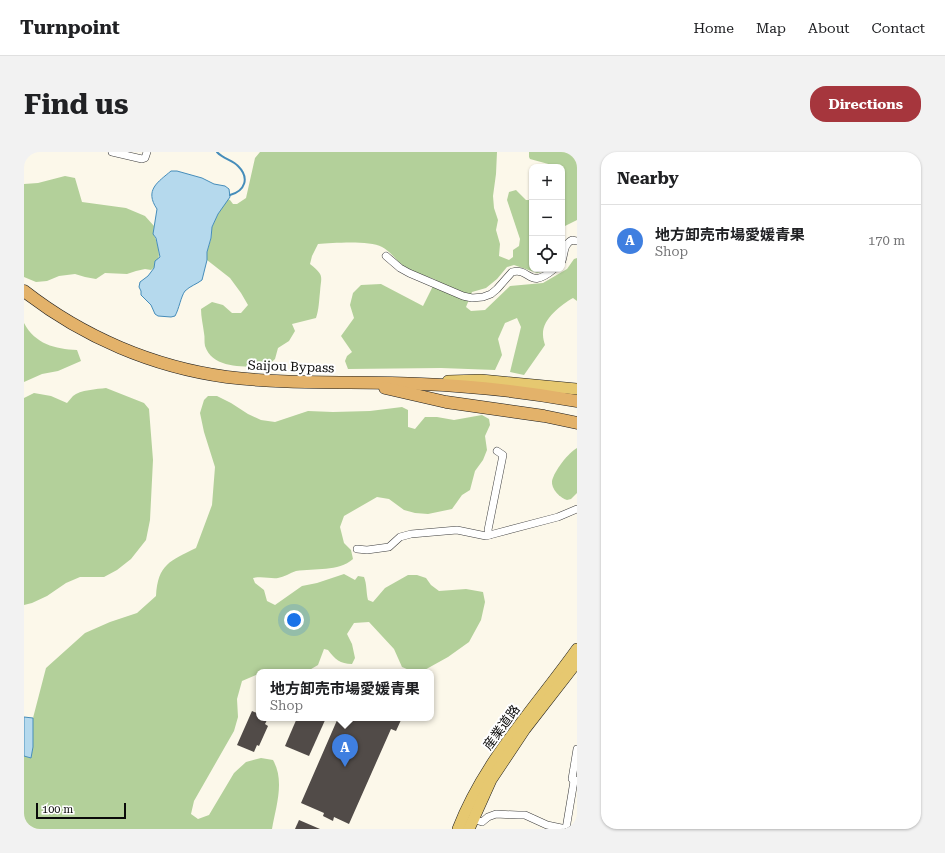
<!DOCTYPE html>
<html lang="en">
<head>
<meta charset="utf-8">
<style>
	body { margin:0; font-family:"Roboto Serif","Noto Sans JP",serif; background:#f2f2f2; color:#202124 }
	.controls { position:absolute; right:12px; top:12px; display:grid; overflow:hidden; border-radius:8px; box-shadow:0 1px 3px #0004 }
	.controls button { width:36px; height:36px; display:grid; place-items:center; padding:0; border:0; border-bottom:1px solid #e0e0e0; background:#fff; color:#202124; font:20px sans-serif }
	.scale { position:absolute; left:12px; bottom:10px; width:90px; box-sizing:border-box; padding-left:4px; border:2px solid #0a0a0a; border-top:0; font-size:11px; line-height:14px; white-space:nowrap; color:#0a0a0a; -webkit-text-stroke:3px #fff; paint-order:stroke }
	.you { position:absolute; left:270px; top:468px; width:14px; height:14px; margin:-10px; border:3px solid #fff; border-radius:50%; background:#1a73e8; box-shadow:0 0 0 6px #1a73e833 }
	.badge { display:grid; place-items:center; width:26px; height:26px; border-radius:50%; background:#a6363d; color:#fff; font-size:13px; font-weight:700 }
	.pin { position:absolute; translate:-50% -33px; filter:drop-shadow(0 1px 2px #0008) }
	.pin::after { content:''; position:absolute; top:21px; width:14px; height:12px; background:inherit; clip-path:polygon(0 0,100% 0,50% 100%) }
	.popup { position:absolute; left:232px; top:517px; width:178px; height:52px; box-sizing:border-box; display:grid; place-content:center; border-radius:8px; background:#fff; filter:drop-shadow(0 1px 3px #0005); font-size:13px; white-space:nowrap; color:#757577 }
	.popup b { font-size:15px; color:#202124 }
	.popup::after { content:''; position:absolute; left:50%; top:100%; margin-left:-8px; border:8px solid transparent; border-top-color:#fff }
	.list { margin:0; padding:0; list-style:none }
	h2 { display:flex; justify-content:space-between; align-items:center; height:52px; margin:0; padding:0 16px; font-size:17px }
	h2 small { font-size:13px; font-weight:400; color:#757577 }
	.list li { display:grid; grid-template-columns:26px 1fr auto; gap:12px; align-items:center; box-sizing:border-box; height:72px; padding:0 16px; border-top:1px solid #e0e0e0 }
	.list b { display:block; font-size:15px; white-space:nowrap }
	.list p { margin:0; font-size:13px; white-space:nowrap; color:#757577 }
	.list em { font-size:13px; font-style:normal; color:#757577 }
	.icon { flex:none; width:22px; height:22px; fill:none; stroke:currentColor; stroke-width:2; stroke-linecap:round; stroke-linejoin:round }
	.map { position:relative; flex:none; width:553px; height:677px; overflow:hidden; border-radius:16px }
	header { display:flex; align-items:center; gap:24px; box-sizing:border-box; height:56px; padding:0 20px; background:#fff; border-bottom:1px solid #e0e0e0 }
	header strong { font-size:19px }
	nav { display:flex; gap:22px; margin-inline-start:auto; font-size:14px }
	.intro { display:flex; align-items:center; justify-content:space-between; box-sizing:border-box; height:96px; padding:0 24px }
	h1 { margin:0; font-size:28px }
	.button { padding:10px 18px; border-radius:16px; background:#a6363d; color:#fff; font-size:14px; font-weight:700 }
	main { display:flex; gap:24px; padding:0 24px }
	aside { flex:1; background:#fff; border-radius:16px; box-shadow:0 1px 3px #0004 }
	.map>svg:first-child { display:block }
	.forest { fill:#b3d09a }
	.water { fill:#b5d9ed; stroke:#468dba }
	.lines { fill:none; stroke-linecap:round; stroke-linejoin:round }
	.stream { stroke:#468dba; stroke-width:2 }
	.building { fill:#514b48 }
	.minor-casing { stroke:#3d3d3d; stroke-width:8 }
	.primary-casing { stroke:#1b1b1b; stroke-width:12 }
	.trunk-casing { stroke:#1b1b1b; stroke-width:13 }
	.minor { stroke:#fff; stroke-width:7 }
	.primary { stroke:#e6c870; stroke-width:11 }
	.trunk { stroke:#e3b26a; stroke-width:12 }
	.labels { text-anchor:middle; stroke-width:4; stroke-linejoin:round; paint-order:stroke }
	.street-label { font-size:13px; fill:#0a0a0a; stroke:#fff }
</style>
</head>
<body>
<header>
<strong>Turnpoint</strong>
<nav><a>Home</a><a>Map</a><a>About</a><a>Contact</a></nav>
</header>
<div class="intro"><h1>Find us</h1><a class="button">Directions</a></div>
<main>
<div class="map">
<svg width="553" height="677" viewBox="0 0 553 677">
	<rect width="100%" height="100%" fill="#fcf8ea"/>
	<!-- forest -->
	<g class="forest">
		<path d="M 236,0 L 473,0 L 472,22 L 469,44 L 470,56 L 474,68 L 472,78 L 476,92 L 475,104 L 485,108 L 489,105 L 489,98 L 495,94 L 496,87 L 483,48 L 485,40 L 492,38 L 502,48 L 508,48 L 508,95 L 507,96 L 508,117 L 522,117 L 521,119 L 513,121 L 490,113 L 483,115 L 473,127 L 462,136 L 448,140 L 442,155 L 447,159 L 461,158 L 486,134 L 519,131 L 543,117 L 550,107 L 553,106 L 553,149 L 549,146 C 537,153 518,167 519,183 C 519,186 520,190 521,193 L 500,223 L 486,220 L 497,175 L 493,166 L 481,171 L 474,187 L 478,203 L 471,218 L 417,216 L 324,217 L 321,209 L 323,204 L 328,200 L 317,184 L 330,166 L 326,153 L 329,141 L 337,133 L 357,132 L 399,154 L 412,128 C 401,123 389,121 379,114 C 372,108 366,99 358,95 C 345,88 309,91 294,92 L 288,104 L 286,112 C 301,124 297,124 296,140 C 295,149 295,157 292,166 L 268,172 L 271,179 L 265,189 L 254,196 L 251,207 L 242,215 C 222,214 189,218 181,194 C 180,190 181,185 180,181 C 179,173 177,165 177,157 L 188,150 L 199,153 L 208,161 L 217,161 L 224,153 L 217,141 L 206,126 L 183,108 L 183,100 L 187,87 L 188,75 L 194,62 L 204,47 L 206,48 L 209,52 L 213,52 L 222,46 L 231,6 Z"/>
		<path d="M 505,0 L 553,0 L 553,68 L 541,74 L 538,74 L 538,15 L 528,15 L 528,13 L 506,7 L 505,5 Z"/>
		<path d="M 41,24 L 51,26 L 58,50 L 102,56 L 121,64 L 130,74 C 130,77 129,81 130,83 C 135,94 139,110 127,118 L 121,117 L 112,119 L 103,122 L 81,121 L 72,127 L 61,125 L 51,122 L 35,124 L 23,129 L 12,130 L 0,125 L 0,32 L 14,31 Z"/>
		<path d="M 0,171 C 11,192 31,197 53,198 L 57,209 L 34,219 L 18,222 L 0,230 Z"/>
		<path d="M 82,236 L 120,251 L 125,257 L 129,308 L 126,368 L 122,388 L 107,407 L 93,418 L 80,425 L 56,425 L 42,431 L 23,444 L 8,451 L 0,453 L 0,246 L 10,241 L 27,244 L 43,251 C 45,249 47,246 49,244 C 56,238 73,237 82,236 Z"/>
		<path d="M 184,244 L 193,244 L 207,251 L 224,262 L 237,268 L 251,270 L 284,259 L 309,260 L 346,259 L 378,255 L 384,258 L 384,275 L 391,277 L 401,265 L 413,265 L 430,268 L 458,263 L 465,267 L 466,273 L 461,284 L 463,298 L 459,308 L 451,319 L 446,338 L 438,343 L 428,357 L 404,362 L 391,361 L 380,358 L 365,347 L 353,345 L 320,364 L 316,375 L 320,391 L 327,398 L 329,407 C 314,420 291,416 272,419 C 266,421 260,425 254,426 C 247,427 239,424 229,426 L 231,431 L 240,438 L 243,449 L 251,453 L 278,434 L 293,431 L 320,422 L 331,428 L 334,424 L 340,425 C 343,432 342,440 344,448 L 349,450 L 361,436 L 384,423 L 393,423 L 402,426 L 407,433 L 415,439 L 442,437 L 459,440 L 461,450 L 457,468 L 445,490 L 424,505 L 397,520 L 385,518 L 378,515 L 370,497 L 345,470 L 330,471 L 323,482 L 328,492 L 331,506 L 328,512 C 316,512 311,507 304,498 L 300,497 L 294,513 L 282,520 L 235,520 L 235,524 L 232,523 L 218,529 L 213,547 L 214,565 L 210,579 L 170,649 L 167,662 L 174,667 L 185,663 L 210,621 L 222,610 L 237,606 L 249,608 C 261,629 252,654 248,677 L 0,677 L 0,604 L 7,606 L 9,595 L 9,566 L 22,516 L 61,481 L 86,470 L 113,461 L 132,444 C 134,412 146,409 172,396 L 188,353 L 191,315 L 180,280 L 176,261 L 180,248 Z"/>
		<path d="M 553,296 L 553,341 L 547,347 L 543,348 C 536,346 527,337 528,329 C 530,319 545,300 553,296 Z"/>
	</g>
	<!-- water -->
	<g class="water">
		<path d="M 147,19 L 153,19 L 178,26 L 190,32 L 201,34 L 205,37 L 206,45 L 194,62 L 188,75 L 187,86 L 183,100 L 183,108 L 178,128 C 173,132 166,134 161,139 C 157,144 155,157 151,164 L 147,165 L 134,164 L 131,162 L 127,153 L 117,143 L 117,139 L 115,135 L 116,130 L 124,124 L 130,116 L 131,109 L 136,105 L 132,86 L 129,82 L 133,57 C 120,38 134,30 147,19 Z"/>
		<path d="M 0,565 L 9,566 L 9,595 L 7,606 L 0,604 Z"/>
	</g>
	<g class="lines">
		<!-- stream -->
		<path class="stream" d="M 193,0 C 199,7 209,8 214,14 C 226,26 221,39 206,43"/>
	</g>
	<!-- building -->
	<g class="building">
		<path d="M 228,559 L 235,562 L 235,566 L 244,566 L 241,572 L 244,574 L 235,594 L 233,593 L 230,600 L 213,593 Z"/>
		<path d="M 273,566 L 302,566 L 285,604 L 261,594 Z"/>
		<path d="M 314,566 L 372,566 L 377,568 L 372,579 L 367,577 L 325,672 L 310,665 L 309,669 L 299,664 L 300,661 L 277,651 Z"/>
		<path d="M 275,668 L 296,677 L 271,677 Z"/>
	</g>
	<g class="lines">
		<defs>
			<g id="minor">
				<path d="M 88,0 L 118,7 L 121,6 L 123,0"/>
				<path d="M 362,104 L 376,116 L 385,121 L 439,144 L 448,146 L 459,145 L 467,142 L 473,137 L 488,120 C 507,115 504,139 530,117"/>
				<path d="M 538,109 C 541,100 539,93 548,88 L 553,89"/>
				<path d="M 465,383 L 464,378 L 479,303 L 473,299"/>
				<path d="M 333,397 L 343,398 L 365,395 L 376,385 L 387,382 L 433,378 L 462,384 L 534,365 L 553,357"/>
				<path d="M 553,628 L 550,629 L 548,627 L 553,597"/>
				<path d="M 449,667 L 458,670 L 464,665 L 472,662 L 494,663 L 501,663 L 523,673 L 542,677"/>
				<path d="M 542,677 L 550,629"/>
			</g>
			<g id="primary">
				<path d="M 424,229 L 457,228 L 553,237"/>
				<path d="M 434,677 C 460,609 511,556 553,497"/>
				<path d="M 445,677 L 467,628 L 501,577 L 553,510"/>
			</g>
			<g id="trunk">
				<path d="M 0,139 C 59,185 129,215 203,225 C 267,233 333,229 397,232 C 449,234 502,240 553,249"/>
				<path d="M 361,236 L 422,250 L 520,264 L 553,271"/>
			</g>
		</defs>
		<!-- minor casing -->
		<use href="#minor" class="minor-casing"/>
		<!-- primary casing -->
		<use href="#primary" class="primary-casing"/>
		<!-- trunk casing -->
		<use href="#trunk" class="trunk-casing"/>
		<!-- minor -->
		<use href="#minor" class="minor"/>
		<!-- primary -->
		<use href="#primary" class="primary"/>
		<!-- trunk -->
		<use href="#trunk" class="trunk"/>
	</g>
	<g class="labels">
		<!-- street labels -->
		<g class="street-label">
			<text transform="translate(267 214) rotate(2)" y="5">Saijou Bypass</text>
			<text transform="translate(477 575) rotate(-54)" y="5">産業道路</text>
		</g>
	</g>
</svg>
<div class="controls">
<button>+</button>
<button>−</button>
<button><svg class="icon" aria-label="locate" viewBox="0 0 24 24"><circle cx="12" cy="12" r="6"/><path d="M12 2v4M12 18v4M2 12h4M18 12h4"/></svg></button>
</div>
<div class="scale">100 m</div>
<div class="you"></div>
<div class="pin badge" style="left:321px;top:615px;background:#3f7fe0">A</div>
<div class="popup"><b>地方卸売市場愛媛青果</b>Shop</div>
</div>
<aside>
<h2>Nearby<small></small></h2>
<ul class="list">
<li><span class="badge" style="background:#3f7fe0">A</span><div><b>地方卸売市場愛媛青果</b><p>Shop</p></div><em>170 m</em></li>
</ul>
</aside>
</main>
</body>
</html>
